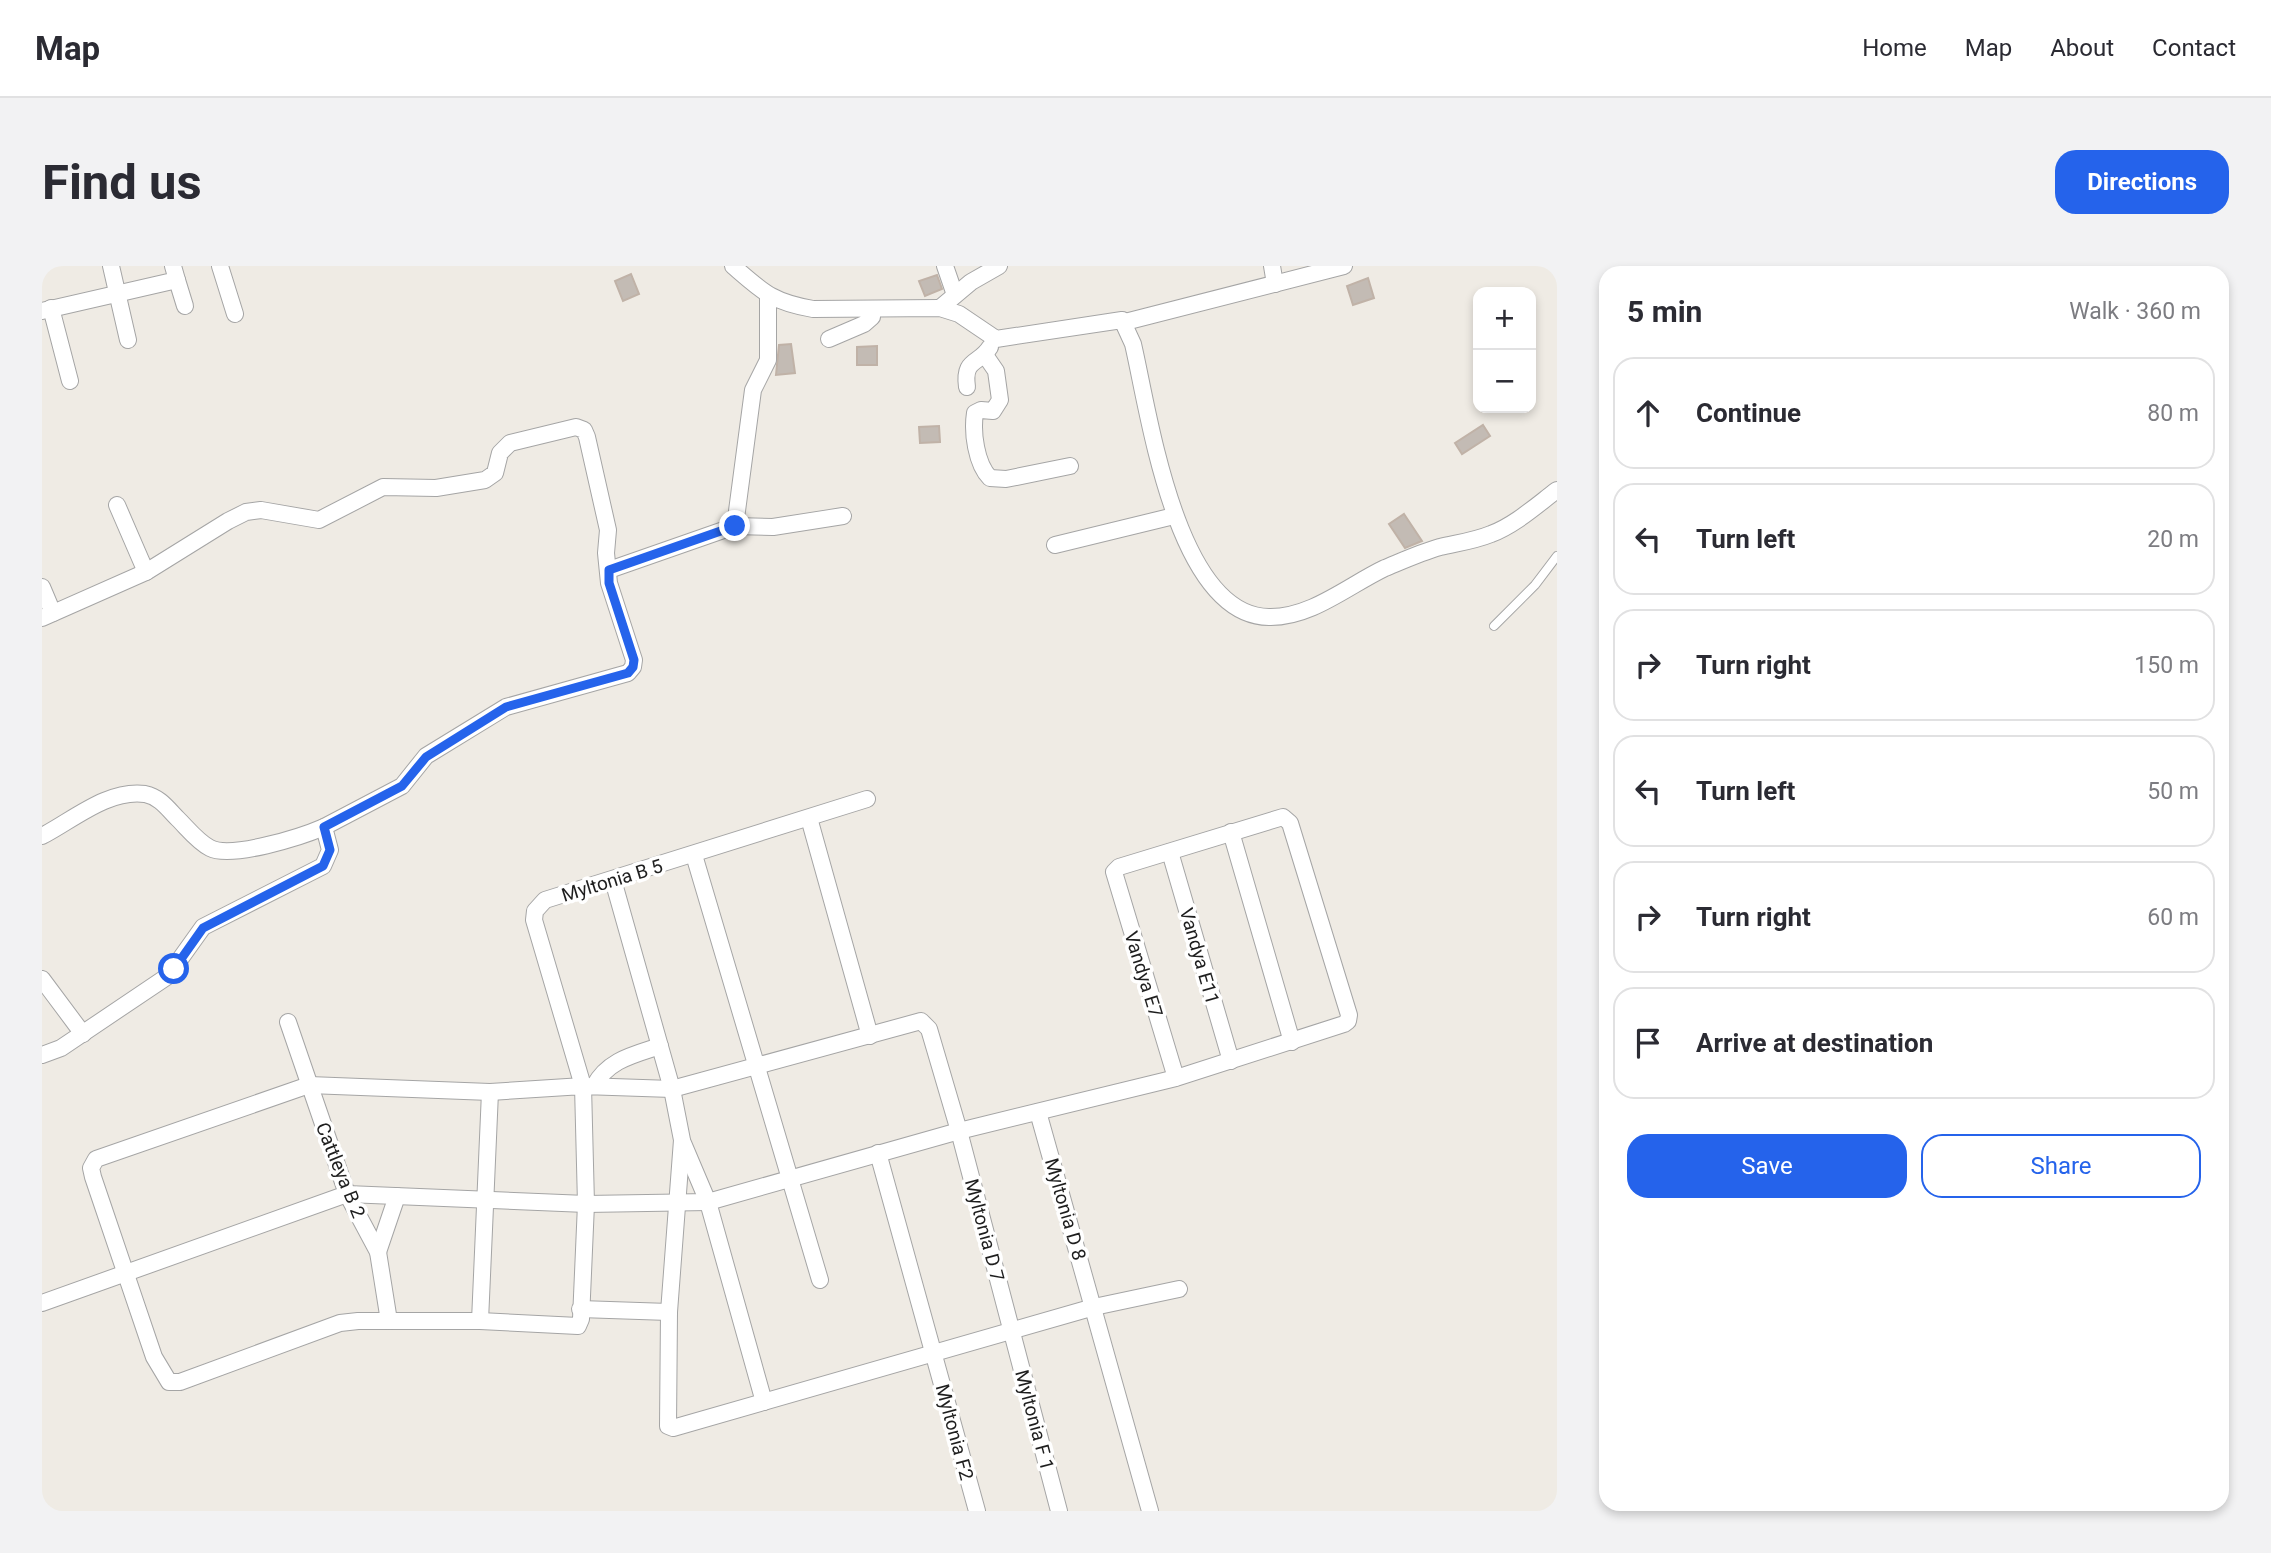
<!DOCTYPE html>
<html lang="en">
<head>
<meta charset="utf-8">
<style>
	body { margin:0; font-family:Roboto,sans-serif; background:#f2f2f3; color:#2b2b33 }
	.controls { position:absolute; right:21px; top:21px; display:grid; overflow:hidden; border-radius:14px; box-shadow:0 4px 10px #0003 }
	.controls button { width:63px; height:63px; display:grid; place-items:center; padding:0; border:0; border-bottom:2px solid #e1e1e2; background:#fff; color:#2b2b33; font:35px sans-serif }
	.stop { position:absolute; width:21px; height:21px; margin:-16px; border:5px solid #2563eb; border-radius:50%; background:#fff }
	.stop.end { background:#2563eb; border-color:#fff; box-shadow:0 2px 7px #0008 }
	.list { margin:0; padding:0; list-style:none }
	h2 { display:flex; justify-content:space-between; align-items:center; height:91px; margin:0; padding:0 28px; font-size:30px }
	h2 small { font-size:23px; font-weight:400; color:#7c7c81 }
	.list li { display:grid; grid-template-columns:46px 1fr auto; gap:21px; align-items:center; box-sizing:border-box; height:112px; margin:0 14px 14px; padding:0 14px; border:2px solid #e1e1e2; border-radius:21px }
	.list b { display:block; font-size:26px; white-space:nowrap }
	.list em { font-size:23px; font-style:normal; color:#7c7c81 }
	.actions { display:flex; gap:14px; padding:21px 28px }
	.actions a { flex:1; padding:16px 0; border:2px solid #2563eb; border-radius:21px; text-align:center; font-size:24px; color:#2563eb }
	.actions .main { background:#2563eb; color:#fff }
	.icon { flex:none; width:38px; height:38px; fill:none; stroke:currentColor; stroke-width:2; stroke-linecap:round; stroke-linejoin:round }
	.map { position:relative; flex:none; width:1515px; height:1245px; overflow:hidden; border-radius:21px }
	header { display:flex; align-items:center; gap:42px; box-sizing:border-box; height:98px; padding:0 35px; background:#fff; border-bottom:2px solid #e1e1e2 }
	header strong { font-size:33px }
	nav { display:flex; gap:38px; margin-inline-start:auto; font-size:24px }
	.intro { display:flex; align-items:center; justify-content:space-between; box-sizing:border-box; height:168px; padding:0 42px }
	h1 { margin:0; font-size:49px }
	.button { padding:18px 32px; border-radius:21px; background:#2563eb; color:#fff; font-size:24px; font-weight:700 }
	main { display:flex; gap:42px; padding:0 42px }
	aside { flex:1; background:#fff; border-radius:21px; box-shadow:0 4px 10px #0003 }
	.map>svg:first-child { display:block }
	.building { fill:#c3bbb4; stroke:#c0b2a7; stroke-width:2 }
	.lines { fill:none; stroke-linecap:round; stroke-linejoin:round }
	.lane-casing { stroke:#a5a5a5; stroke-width:10 }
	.street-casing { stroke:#a5a5a5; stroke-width:18 }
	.lane { stroke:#fff; stroke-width:8 }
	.street { stroke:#fff; stroke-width:16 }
	.route { stroke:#2563eb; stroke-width:9 }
	.labels { text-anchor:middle; stroke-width:7; stroke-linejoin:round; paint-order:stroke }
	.street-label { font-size:19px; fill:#1e1e1e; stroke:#fff }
</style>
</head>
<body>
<header>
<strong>Map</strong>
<nav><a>Home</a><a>Map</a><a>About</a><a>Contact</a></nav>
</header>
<div class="intro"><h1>Find us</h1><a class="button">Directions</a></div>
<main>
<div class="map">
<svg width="1515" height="1245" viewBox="0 0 1515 1245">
	<rect width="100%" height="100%" fill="#efebe4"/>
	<!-- building -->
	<g class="building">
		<path d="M 589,8 L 597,28 L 581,35 L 573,15 Z"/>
		<path d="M 895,9 L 900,23 L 883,30 L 877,15 Z"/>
		<path d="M 1326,12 L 1332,32 L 1311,39 L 1305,20 Z"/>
		<path d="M 749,78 L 753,107 L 734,109 L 737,79 Z"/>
		<path d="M 835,80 L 835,99 L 815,99 L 815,81 Z"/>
		<path d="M 1441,159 L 1448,170 L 1420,188 L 1413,177 Z"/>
		<path d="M 897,160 L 898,176 L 878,177 L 877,161 Z"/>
		<path d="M 1362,248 L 1380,275 L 1363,282 L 1347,258 Z"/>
	</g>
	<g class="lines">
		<defs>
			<path id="lane" d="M 1452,360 L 1493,319 L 1515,290"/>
			<g id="street">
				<path d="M 69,0 L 86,74"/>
				<path d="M 178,0 L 193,48"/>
				<path d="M 691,0 C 721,26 730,36 771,43 L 898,42 L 917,48 L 954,73 L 1080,54 L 1091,78 C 1107,146 1134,350 1227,351 C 1269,352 1307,319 1343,302 C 1360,295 1380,286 1398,281 C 1415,277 1432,275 1449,268 C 1473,259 1495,239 1515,224"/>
				<path d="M 903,0 L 913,29"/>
				<path d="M 1230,0 L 1233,18"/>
				<path d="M 135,14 L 143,40"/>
				<path d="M 9,42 L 28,115"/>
				<path d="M 898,42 L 929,16 L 957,0"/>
				<path d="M 0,45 L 135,14 L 131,0"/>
				<path d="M 1083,56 L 1302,0"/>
				<path d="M 787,73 L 822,58 L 830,51 L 830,43"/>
				<path d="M 943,89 L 954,105 L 958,134 L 951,145 L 939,144 L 933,147 C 930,166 934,198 948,212 L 964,213 L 1028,200"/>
				<path d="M 925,121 C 921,92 937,99 948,81"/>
				<path d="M 75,239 L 104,306"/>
				<path d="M 693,260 L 731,261 L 801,250"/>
				<path d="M 1013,279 L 1132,250"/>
				<path d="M 567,304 L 693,260 L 711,124 L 726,94 L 726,31"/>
				<path d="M 0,321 L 11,347"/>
				<path d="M 0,352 L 104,306 L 186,255 L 204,246 L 219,244 L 277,254 L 341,221 L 394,222 L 443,214 L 453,207 L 458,187 L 468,177 L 534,161 L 542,164 L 545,171 L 566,264 L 564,287 L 567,317 L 592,394 L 591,401 L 586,407 L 464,441 L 384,490 L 360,520 L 282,561 L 288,584 L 281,600 L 161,661 L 126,710 L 19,782 L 0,789"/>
				<path d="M 825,533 L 503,634 L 493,645 L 492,654 L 541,820 L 544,938 L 539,1053 L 536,1060 L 438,1055 L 316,1055 L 298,1057 L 138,1116 L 127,1116 L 112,1091 L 51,911 L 49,902 L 54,893 L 267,819 L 448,826 L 541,820 L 630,823 L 879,755 L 887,763 L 917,865 L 1017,1245"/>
				<path d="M 767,552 L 828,770"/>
				<path d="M 1189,566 L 1250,776"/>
				<path d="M 0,570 C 31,554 66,523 103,528 C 118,531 126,543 136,553 C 146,563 156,576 168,582 C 189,593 259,571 282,561"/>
				<path d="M 1128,586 L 1189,795"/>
				<path d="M 652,589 L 778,1014"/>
				<path d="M 571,614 L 630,823 L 640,874 L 627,1046 L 626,1160 L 631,1162 L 1052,1041 L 1137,1023"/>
				<path d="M 0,713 L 41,768"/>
				<path d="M 246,756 L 305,928 L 336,986 L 347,1055"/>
				<path d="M 552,820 C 566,794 591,789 618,780"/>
				<path d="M 996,846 L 1108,1245"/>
				<path d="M 641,877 L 666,936 L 722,1136"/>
				<path d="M 836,887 L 935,1245"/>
				<path d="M 336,986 L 355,930"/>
				<path d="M 0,1037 L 305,928 L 544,938 L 666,936 L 917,865 L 1134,812 L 1302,758 L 1306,755 L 1307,749 L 1248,557 L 1241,551 L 1077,601 L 1072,606 L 1134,812"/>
				<path d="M 538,1043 L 627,1046"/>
				<path d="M 438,1055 L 448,826"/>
			</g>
		</defs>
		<!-- lane casing -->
		<use href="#lane" class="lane-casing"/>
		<!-- street casing -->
		<use href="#street" class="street-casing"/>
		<!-- lane -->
		<use href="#lane" class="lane"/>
		<!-- street -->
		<use href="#street" class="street"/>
	</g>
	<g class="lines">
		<!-- route -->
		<path class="route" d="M 132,703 L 161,662 L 281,600 L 288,584 L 282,561 L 360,520 L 384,491 L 464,441 L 586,407 L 591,401 L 592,394 L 567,317 L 567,304 L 693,260"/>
	</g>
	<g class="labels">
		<!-- street labels -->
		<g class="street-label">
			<text transform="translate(570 614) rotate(-17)" y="7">Myltonia B 5</text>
			<text transform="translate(1158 690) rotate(74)" y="7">Vandya E11</text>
			<text transform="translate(1102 708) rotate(73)" y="7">Vandya E7</text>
			<text transform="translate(299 904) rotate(68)" y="7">Cattleya B 2</text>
			<text transform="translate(1024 943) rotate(74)" y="7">Myltonia D 8</text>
			<text transform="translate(943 964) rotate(75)" y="7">Myltonia D 7</text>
			<text transform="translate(993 1154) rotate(75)" y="7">Myltonia F 1</text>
			<text transform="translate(913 1166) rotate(75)" y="7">Myltonia F2</text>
		</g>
	</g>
</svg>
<div class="controls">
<button>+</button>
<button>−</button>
</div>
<div class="stop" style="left:132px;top:703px"></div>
<div class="stop end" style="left:693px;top:260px"></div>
</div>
<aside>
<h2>5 min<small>Walk · 360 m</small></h2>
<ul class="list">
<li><svg class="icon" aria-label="ahead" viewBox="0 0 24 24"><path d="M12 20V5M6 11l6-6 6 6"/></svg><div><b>Continue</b></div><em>80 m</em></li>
<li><svg class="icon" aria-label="left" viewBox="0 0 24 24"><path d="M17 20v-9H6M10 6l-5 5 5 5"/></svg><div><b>Turn left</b></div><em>20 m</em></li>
<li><svg class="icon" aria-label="right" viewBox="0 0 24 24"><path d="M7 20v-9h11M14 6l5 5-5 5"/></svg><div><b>Turn right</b></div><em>150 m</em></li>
<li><svg class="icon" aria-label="left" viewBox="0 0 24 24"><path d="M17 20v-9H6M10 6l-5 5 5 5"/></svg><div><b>Turn left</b></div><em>50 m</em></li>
<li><svg class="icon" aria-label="right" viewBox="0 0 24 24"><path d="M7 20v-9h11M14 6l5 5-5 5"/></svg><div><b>Turn right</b></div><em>60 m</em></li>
<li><svg class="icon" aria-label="arrive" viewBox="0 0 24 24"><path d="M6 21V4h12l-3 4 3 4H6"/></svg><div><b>Arrive at destination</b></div></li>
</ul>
<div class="actions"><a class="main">Save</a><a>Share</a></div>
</aside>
</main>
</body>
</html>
